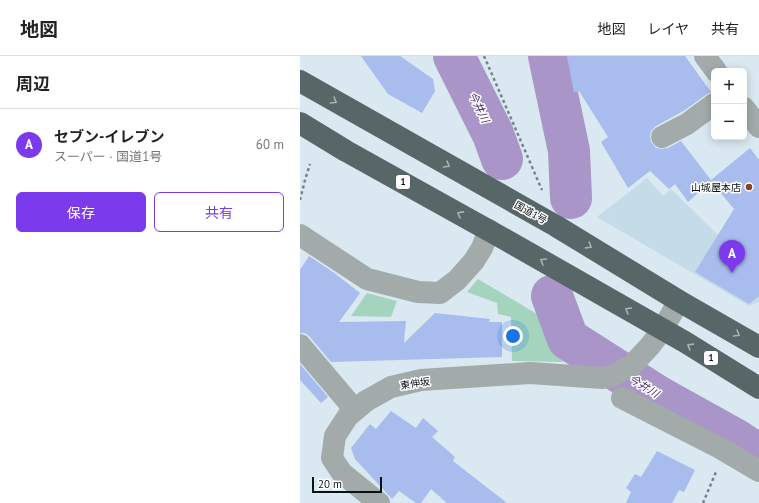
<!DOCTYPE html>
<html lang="ja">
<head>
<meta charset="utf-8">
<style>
	body { margin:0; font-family:"PT Sans","Noto Sans JP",sans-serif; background:#f2f2f2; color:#222 }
	.controls { position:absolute; right:12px; top:12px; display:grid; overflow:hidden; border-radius:6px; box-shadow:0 2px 10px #0003 }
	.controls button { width:36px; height:36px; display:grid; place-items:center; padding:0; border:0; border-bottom:1px solid #e0e0e0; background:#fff; color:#222; font:20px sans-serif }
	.scale { position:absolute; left:12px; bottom:10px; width:70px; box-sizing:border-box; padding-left:4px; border:2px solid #0c1114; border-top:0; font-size:11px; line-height:14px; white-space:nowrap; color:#0c1114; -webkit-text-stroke:3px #fff; paint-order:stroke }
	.you { position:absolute; left:213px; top:280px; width:14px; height:14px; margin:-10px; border:3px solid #fff; border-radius:50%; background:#1a73e8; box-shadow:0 0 0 6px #1a73e833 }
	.badge { display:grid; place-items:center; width:26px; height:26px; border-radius:50%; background:#7c3aed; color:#fff; font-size:13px; font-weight:700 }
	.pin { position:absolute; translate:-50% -33px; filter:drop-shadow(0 1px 2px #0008) }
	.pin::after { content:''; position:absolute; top:21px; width:14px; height:12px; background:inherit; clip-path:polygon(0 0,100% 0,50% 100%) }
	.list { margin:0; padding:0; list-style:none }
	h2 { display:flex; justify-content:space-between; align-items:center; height:52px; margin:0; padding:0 16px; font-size:17px }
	h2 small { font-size:13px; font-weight:400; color:#767676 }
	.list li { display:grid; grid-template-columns:26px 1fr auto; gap:12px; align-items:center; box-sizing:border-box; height:72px; padding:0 16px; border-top:1px solid #e0e0e0 }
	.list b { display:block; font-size:15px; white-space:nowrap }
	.list p { margin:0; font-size:13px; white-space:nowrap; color:#767676 }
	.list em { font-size:13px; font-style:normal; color:#767676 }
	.actions { display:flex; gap:8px; padding:12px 16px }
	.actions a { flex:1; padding:9px 0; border:1px solid #7c3aed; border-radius:6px; text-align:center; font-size:14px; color:#7c3aed }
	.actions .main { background:#7c3aed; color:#fff }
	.map { position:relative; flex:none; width:459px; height:447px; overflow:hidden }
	header { display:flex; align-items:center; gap:24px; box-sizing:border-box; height:56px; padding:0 20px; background:#fff; border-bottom:1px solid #e0e0e0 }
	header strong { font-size:19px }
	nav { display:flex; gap:22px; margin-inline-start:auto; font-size:14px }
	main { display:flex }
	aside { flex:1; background:#fff }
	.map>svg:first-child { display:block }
	.built { fill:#c6dbe8 }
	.green { fill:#a4d4be }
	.water { fill:#a995c7 }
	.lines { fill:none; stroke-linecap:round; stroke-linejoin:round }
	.river { stroke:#a995c7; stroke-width:42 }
	.building { fill:#a8bcee }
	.path { stroke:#788288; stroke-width:2.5; stroke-dasharray:3 3; stroke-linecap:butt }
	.minor { stroke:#a3aaaa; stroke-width:22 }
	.highway { stroke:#576767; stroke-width:22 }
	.oneway { stroke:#abb3b3 }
	.poi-dot { fill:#8b441f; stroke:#fff; stroke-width:1.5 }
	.labels { text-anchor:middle; stroke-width:3; stroke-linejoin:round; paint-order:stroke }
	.shield { fill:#fff; stroke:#55585a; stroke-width:1 }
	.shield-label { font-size:9px; font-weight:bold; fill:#0c1114 }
	.poi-label { font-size:10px; fill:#0c1114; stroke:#fff; text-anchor:end }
	.street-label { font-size:10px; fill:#0c1114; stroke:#fff }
	.water-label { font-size:11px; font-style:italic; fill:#4c306e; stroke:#fff }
</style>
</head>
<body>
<header>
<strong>地図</strong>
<nav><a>地図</a><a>レイヤ</a><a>共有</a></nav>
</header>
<main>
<aside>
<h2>周辺<small></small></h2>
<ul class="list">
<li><span class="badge">A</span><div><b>セブン-イレブン</b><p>スーパー · 国道1号</p></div><em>60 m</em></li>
</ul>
<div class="actions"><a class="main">保存</a><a>共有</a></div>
</aside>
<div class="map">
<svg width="459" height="447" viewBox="0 0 459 447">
	<rect width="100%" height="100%" fill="#dae8f1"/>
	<!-- built -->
	<path class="built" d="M 347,122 L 363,140 L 371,133 L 459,219 L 459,246 L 449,250 L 297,161 Z"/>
	<!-- green -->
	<g class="green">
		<path d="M 178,223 L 242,261 L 249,276 L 269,299 L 262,306 L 212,305 L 211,261 L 198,258 L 197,247 L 167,236 Z"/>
		<path d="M 67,237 L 97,245 L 91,261 L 51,260 Z"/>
	</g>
	<!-- water -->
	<path class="water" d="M 357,316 L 447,366 L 459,374 L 459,406 L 331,336 Z"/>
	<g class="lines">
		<!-- river -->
		<g class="river">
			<path d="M 154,0 L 193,78 L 202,103"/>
			<path d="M 249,0 L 269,95 L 271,142"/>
			<path d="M 252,240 L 268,283 L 368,347 L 435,384 L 459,401"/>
		</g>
	</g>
	<!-- building -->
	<g class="building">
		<path d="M 61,0 L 100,0 L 133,23 L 135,35 L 122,57 L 88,38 Z"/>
		<path d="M 267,0 L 385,0 L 411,36 L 407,38 L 385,54 L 356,70 L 351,75 L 350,80 L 351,86 L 356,92 L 362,93 L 368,92 L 381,85 L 411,124 L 450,92 L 459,104 L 459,240 L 449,248 L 395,216 L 434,153 L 411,125 L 388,146 L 375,128 L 369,133 L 350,115 L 328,132 L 301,86 L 308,81 L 279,35 L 274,37 Z"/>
		<path d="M 9,200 L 33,216 L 60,237 L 39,266 L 106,265 L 104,287 L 135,257 L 190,263 L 189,266 L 202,266 L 202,301 L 31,306 L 10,281 L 5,277 L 0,277 L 0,214 Z"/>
		<path d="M 0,308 L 28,341 L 21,347 L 0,324 Z"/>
		<path d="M 91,355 L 116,372 L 123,362 L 138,375 L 132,381 L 155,401 L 153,405 L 207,447 L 147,447 L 131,433 L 121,447 L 116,447 L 99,435 L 92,443 L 55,403 L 51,392 L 70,368 L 76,373 Z"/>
		<path d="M 357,395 L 395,414 L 384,436 L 379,434 L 372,447 L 326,447 L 331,436 L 326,432 L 335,418 L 341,421 Z"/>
	</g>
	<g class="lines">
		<!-- path -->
		<g class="path">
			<path d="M 184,0 L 242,134"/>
			<path d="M 0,144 L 5,124 L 10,108"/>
			<path d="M 403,447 L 416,416"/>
		</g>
		<!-- minor -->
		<g class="minor">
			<path d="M 405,0 L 416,15"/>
			<path d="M 444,52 L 459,71"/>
			<path d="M 362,81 L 387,68 L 414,48"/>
			<path d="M 0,179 L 67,223 L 118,236 L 140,237 L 157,224 L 174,205 L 182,192 L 189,174"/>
			<path d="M 0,289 L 55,354"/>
			<path d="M 322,342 L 420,392 L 459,415"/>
			<path d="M 79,447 L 42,417 L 32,402 L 35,380 L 48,360 L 66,345 L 91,331 L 121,324 L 230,317 L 302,322 L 314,319 L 332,309 L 350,290 L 362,274 L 379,245"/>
		</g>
		<!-- highway -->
		<g class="highway">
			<path d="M 0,25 L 256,170 L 379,245 L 459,291"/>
			<path d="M 0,67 L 46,95 L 206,184 L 313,245 L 385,286 L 459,332"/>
		</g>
	</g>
	<!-- one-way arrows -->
	<defs><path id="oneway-chevron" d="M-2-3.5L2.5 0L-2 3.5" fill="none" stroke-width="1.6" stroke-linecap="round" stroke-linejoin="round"/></defs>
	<g class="oneway">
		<use href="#oneway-chevron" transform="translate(34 45) rotate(30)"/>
		<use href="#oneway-chevron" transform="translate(147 109) rotate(30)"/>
		<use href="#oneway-chevron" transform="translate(160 158) rotate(-151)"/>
		<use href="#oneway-chevron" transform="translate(289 190) rotate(32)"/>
		<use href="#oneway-chevron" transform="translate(243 205) rotate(-150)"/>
		<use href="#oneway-chevron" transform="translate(328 254) rotate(-149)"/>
		<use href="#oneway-chevron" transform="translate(437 278) rotate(30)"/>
		<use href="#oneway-chevron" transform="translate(390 290) rotate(-148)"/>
	</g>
	<!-- markers -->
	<circle class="poi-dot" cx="449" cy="131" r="4"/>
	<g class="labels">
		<!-- shield labels -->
		<g class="shield">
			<rect x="96" y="119" width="14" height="14" rx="3"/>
			<rect x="404" y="295" width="14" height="14" rx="3"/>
		</g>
		<g class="shield-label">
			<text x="103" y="129">1</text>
			<text x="411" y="305">1</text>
		</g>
		<!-- poi labels -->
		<g class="poi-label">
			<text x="441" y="135">山城屋本店</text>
		</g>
		<!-- street labels -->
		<g class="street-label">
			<text transform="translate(231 156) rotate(29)" y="4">国道1号</text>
			<text transform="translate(115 327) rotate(-9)" y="4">東伸坂</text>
		</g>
		<!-- water labels -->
		<g class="water-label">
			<text transform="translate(179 51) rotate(64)" y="4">今井川</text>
			<text transform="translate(344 330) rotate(32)" y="4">今井川</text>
		</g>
	</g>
</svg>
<div class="controls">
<button>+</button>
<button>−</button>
</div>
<div class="scale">20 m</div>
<div class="you"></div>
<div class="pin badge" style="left:432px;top:217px">A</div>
</div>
</main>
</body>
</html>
